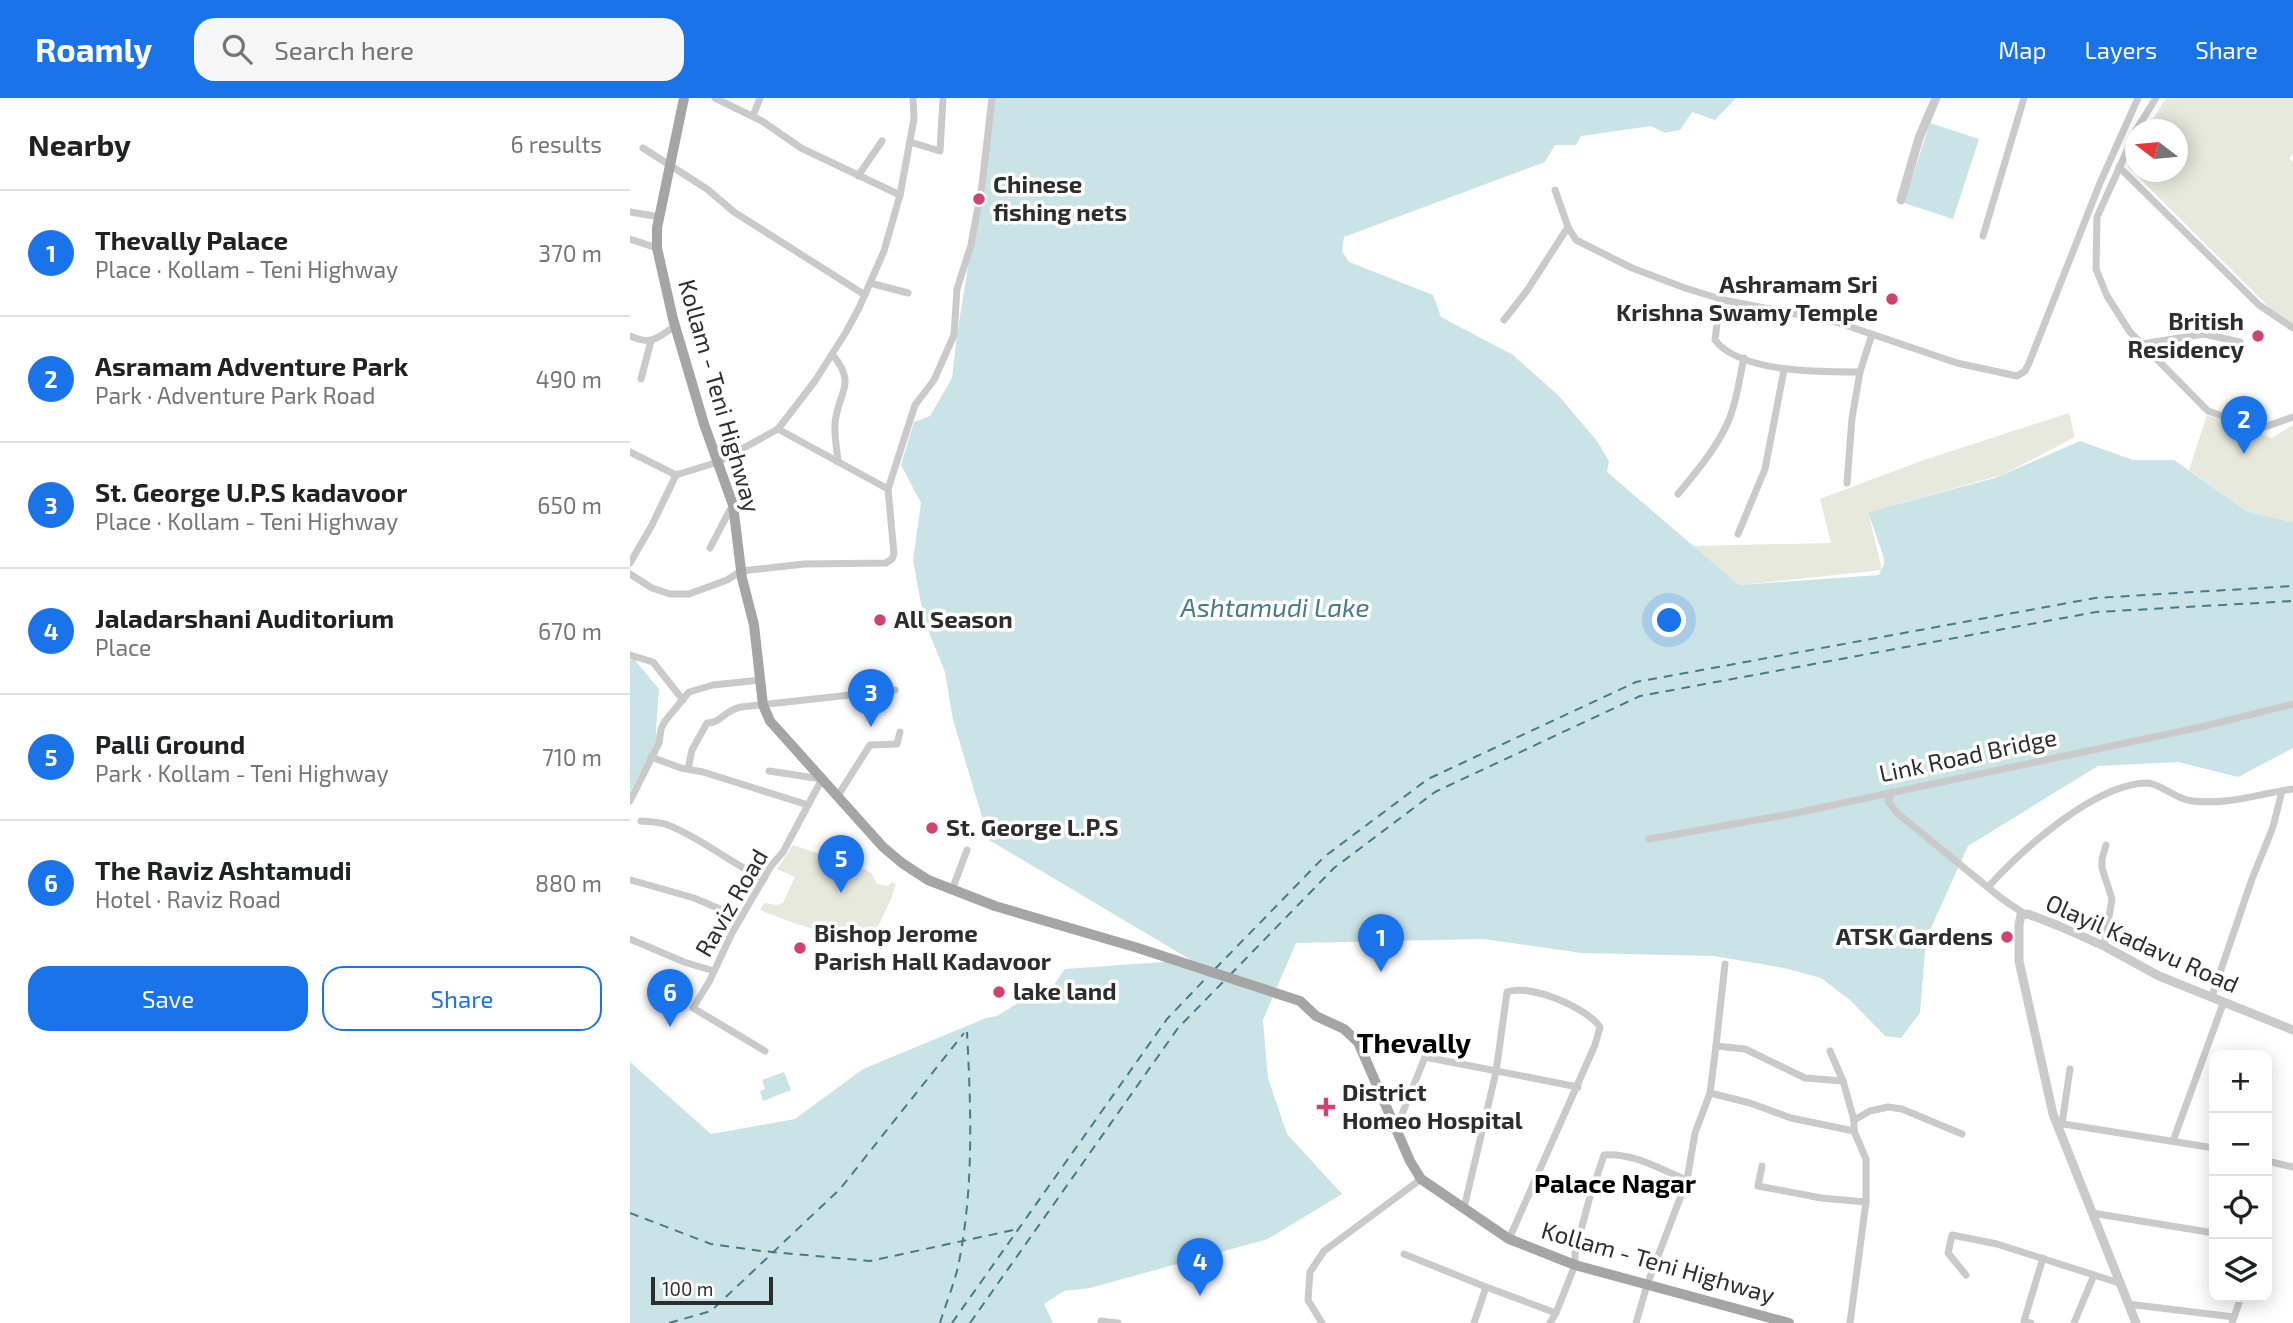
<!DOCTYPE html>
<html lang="en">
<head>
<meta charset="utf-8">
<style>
	body { margin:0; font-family:"Exo 2",sans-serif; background:#f6f6f6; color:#202124 }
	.controls { position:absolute; right:21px; bottom:21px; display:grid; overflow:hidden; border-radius:14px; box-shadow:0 4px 18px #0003 }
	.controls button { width:63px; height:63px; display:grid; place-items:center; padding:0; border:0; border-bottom:2px solid #e0e0e0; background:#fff; color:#202124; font:35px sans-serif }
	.compass { position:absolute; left:1495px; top:21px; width:63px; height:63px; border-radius:50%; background:#fff; box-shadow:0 4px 18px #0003; rotate:286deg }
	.scale { position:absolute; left:21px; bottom:18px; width:122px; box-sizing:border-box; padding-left:7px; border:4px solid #2d2d2d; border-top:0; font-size:19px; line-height:24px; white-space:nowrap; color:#2d2d2d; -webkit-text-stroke:5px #fff; paint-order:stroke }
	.you { position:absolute; left:1040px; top:523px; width:24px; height:24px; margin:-18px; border:5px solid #fff; border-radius:50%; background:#1a73e8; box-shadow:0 0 0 10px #1a73e833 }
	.badge { display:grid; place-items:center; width:46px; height:46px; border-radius:50%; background:#1a73e8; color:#fff; font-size:23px; font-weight:700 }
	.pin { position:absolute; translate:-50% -58px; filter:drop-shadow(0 2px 4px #0008) }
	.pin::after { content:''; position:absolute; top:37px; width:24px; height:21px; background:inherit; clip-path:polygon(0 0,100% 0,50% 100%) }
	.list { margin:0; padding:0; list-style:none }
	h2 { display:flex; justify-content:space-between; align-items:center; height:91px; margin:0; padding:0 28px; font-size:30px }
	h2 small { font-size:23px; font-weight:400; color:#757577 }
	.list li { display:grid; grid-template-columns:46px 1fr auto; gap:21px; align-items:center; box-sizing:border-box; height:126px; padding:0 28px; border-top:2px solid #e0e0e0 }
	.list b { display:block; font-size:26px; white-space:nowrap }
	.list p { margin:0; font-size:23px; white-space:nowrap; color:#757577 }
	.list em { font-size:23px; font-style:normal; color:#757577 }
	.actions { display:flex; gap:14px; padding:21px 28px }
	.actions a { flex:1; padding:16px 0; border:2px solid #1a73e8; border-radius:21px; text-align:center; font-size:24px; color:#1a73e8 }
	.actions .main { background:#1a73e8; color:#fff }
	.icon { flex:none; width:38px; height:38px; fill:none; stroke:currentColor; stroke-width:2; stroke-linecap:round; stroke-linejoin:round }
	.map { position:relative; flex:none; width:1663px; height:1225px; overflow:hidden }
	header { display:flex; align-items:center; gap:42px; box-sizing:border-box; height:98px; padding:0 35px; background:#1a73e8; color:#fff }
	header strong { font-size:33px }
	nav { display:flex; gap:38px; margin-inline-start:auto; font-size:24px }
	.search { width:490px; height:63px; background:#f6f6f6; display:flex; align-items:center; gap:18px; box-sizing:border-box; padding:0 24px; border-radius:21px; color:#757577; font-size:26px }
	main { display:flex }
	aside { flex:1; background:#fff }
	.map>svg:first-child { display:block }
	.green { fill:#e6e9dc }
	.water { fill:#cae3e6 }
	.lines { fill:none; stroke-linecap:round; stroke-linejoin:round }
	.ferry { stroke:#457c85; stroke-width:2; stroke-dasharray:9 7; stroke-linecap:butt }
	.minor { stroke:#cacaca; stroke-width:7 }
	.tertiary { stroke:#cacaca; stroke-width:9 }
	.primary { stroke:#a5a5a5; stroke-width:10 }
	.poi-dot { fill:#d04371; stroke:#fff; stroke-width:2.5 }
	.labels { text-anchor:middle; stroke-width:7; stroke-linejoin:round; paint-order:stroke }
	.poi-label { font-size:24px; font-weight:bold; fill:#2d2d2d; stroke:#fff; text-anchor:start }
	.street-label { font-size:24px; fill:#2d2d2d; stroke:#fff }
	.water-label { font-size:26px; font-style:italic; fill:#457c85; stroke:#fff }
	.neighbourhood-label { font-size:26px; font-weight:bold; fill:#000; stroke:#fff }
	.quarter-label { font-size:28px; font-weight:bold; fill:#000; stroke:#fff }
</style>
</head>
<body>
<header>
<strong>Roamly</strong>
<div class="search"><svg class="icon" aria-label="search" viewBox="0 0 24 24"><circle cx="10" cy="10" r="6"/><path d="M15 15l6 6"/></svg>Search here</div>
<nav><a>Map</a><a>Layers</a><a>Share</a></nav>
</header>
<main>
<aside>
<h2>Nearby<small>6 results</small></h2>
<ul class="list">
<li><span class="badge">1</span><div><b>Thevally Palace</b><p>Place · Kollam - Teni Highway</p></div><em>370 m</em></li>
<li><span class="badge">2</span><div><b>Asramam Adventure Park</b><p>Park · Adventure Park Road</p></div><em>490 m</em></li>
<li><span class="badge">3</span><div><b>St. George U.P.S kadavoor</b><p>Place · Kollam - Teni Highway</p></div><em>650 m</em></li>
<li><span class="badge">4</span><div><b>Jaladarshani Auditorium</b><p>Place</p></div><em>670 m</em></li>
<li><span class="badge">5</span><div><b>Palli Ground</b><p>Park · Kollam - Teni Highway</p></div><em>710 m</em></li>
<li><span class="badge">6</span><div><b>The Raviz Ashtamudi</b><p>Hotel · Raviz Road</p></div><em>880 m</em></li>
</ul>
<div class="actions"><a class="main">Save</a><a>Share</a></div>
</aside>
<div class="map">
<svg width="1663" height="1225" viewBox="0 0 1663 1225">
	<rect width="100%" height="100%" fill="#fff"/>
	<!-- green -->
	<g class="green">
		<path d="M 1536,0 L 1663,0 L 1663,56 L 1659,60 L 1663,64 L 1663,228 L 1658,228 L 1498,69 L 1505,53 L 1506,74 L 1548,74 L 1548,32 L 1517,31 Z"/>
		<path d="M 1439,315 L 1445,339 L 1372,377 L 1238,414 L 1252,472 L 1109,487 L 1063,448 L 1201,445 L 1190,401 L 1291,363 Z"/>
		<path d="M 1577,317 L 1642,340 L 1663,327 L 1663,424 L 1618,414 L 1559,372 Z"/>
		<path d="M 163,747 L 196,758 L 212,767 L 234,771 L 242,776 L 247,786 L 258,788 L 262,784 L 266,786 L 261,801 L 242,841 C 224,844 204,845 191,832 C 179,832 143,817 130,812 L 134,805 L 147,807 L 153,805 L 165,779 L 147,771 Z"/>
	</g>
	<!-- water -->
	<g class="water">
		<path d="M 365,0 L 1106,0 L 1085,22 L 1062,14 L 1050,32 L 1035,35 L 1021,28 L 951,38 L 946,47 L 925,47 L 915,64 L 714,139 L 712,153 L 719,164 L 803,197 L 811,219 L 883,257 L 928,297 L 967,343 L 979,363 L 977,374 L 1109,487 L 1249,477 L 1254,466 L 1254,460 L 1238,414 L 1365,380 L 1450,343 L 1503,362 L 1544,362 L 1618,414 L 1663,424 L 1663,650 L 1608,679 L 1548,664 L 1468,668 L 1338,748 L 1296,841 L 1290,915 L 1271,940 L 1255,938 L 1220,902 L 1191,880 L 1154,870 L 1084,858 L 952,855 L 853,841 L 666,845 L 633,922 L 638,980 L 657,1036 L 712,1096 L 638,1141 L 460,1190 L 434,1193 L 414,1206 L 423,1225 L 0,1225 L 0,964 L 81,1036 L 165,1021 L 233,971 L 356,920 L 367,918 L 404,895 L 423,888 L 435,871 L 561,862 L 359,742 L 323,622 L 315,574 L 294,522 L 283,462 L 291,405 L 271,367 L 284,324 L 300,318 L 322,280 L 327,237 Z"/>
		<path d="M 1300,25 L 1349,41 L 1323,121 L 1274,105 Z"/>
		<path d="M 4,561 L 29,591 L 26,632 L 27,644 L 0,694 L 0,562 Z"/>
		<path d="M 154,974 L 161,992 L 133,1003 L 130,993 L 135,991 L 132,982 Z"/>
	</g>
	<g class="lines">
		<!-- ferry -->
		<g class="ferry">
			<path d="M 585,871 L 694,759 L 798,681 L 1006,584 L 1465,500 L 1663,488"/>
			<path d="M 600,877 L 704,770 L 805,694 L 1010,598 L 1466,514 L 1663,503"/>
			<path d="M 0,1115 L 81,1146 L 131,1153 L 240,1163 L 388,1131"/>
			<path d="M 39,1225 L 81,1213 L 210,1091 L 334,935"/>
			<path d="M 310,1225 C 316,1205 325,1184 329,1164 C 344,1087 341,1011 337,934"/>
			<path d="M 322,1225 L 537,921 L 579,877"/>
			<path d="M 340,1225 L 548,930 L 594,883"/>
		</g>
		<!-- minor -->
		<g class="minor">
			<path d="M 85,0 L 132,23 L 171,50 L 270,97"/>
			<path d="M 123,18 L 130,0"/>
			<path d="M 1506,32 L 1526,0"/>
			<path d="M 1506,33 L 1467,119 L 1466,171 L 1477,198 L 1500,234 L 1578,313 L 1629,331 L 1663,319"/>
			<path d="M 280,44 L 310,53 L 313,0"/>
			<path d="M 13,50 L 77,91 L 104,114 L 235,197"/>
			<path d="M 1489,69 L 1629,207 L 1663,230"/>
			<path d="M 228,78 L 252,43"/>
			<path d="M 925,92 L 938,129 L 946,142 L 1002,170 L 1055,190 L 1094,202 L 1206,224 L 1327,265 L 1387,278 L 1395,273 L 1399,265 L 1470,85 L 1508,0"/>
			<path d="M 0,114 L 30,119"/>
			<path d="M 1353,138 L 1394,0"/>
			<path d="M 0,141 L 27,150"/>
			<path d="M 240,185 L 278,195"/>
			<path d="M 1090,201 L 1085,242 C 1110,275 1192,274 1230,274"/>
			<path d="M 874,222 L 896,194 L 938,129"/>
			<path d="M 0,238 C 21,248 27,240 45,228"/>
			<path d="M 1512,246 L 1574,236 L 1610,244"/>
			<path d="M 202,256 C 228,287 208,293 205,325 C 204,338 207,351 208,364"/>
			<path d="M 11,281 L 21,243"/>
			<path d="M 148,331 L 258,391"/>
			<path d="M 0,354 L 46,377 L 88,364 L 148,331 L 185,283 L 216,234 L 229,210 L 254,153 L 270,97 L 284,21 L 283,0"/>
			<path d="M 1217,385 L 1222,320 L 1230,274 L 1242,236"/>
			<path d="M 1048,396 C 1066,374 1086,351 1098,324 C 1107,304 1109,281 1114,260"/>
			<path d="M 1108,436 L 1135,371 L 1154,272"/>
			<path d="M 80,450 L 102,408"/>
			<path d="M 0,465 L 22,427 L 46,377"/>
			<path d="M 0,476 L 22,490 L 40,496 L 59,496 L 97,482 L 111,473 L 174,466 L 256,465 L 262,461 L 264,456 L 258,391 L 285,307 L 304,282 L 324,237 L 327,191 L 341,147 L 352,87 L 362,0"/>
			<path d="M 0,557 L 23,564 L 53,602"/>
			<path d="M 21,659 L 51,670 L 73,674 L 178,707"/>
			<path d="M 58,671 L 62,652 L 77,625 C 92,625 94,612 111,609 L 265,592"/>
			<path d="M 1262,694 L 1258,703 L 1267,715 L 1371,800 L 1393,815"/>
			<path d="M 207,699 L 240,647 L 267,646 L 270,634"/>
			<path d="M 0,703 L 29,645 L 31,631 L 35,623 L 59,594 L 83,587 L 131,582"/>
			<path d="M 11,723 C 21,724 30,724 38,727 C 73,741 100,765 134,781"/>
			<path d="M 1019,741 L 1166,715 L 1571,629 L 1663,606"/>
			<path d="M 1,782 L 64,800 L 97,814 L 112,818"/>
			<path d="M 1358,789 C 1392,752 1465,685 1518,685 C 1531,686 1545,701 1562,703 C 1600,707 1627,696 1663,691"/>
			<path d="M 322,792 L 337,752"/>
			<path d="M 0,841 L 54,864 L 84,873"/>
			<path d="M 1474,848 L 1482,801 L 1472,770 L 1472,761 L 1476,747"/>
			<path d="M 1582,898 L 1622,781 L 1643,729 L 1652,693"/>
			<path d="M 1086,948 L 1095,866"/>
			<path d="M 135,953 L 63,910 L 79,884 L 102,835 L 141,768 L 153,754 L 192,681 L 139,673"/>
			<path d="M 1200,953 L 1213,983 L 1224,1022 L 1224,1033 L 1236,1061 L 1236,1104 L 1220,1225"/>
			<path d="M 1080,995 L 1120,1005 L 1161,1020 L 1224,1033"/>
			<path d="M 1224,1022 L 1240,1013 L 1258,1009 L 1272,1011 L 1332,1036"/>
			<path d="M 1427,1025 L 1584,1050"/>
			<path d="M 1432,1026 L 1440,971"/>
			<path d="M 766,1031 L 795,959 L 948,989"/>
			<path d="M 1543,1043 L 1594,903"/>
			<path d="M 1637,1063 L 1663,1069"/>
			<path d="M 1132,1068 L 1128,1088 L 1191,1100 L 1236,1104"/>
			<path d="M 834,1110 L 866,974 L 877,894 C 901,886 956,909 970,929 L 965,947 L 879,1141"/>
			<path d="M 1462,1115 L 1584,1135"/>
			<path d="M 774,1156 L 856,1189 L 926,1215"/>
			<path d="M 1336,1177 L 1318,1155 L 1322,1137 L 1367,1146 L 1489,1185"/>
			<path d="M 1498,1206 L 1604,1219"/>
			<path d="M 471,1223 L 488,1225"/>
			<path d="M 692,1225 L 678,1202 L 680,1174 L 694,1153 L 791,1081"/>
			<path d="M 844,1225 L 856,1189"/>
			<path d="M 920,1225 L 926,1215 L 945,1167 L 945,1155 L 959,1102 L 974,1057 C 1005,1055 1029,1071 1057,1082"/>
			<path d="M 1006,1225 L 1017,1187 L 1057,1082 L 1065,1035 L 1080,995 L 1086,948 L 1115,951 L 1175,980 L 1213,983"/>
			<path d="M 1401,1225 L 1394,1223 L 1413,1160"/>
			<path d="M 1444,1225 L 1464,1177"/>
			<path d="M 1602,1225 L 1611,1199"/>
		</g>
		<!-- tertiary -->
		<g class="tertiary">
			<path d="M 1271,102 L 1289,40 L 1306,0"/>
			<path d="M 1506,1225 L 1423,1016 L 1389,863 L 1389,827 L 1391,817 L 1398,816 L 1429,828 L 1474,848 L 1529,878 L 1663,932"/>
		</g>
		<!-- primary -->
		<path class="primary" d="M 54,0 L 27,130 L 27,150 L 43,221 L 74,326 L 103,407 L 112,480 L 124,527 L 133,607 L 140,623 L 253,749 L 272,765 L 298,782 L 365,808 L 508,850 L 670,903 L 686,918 L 714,931 L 728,944 L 780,1063 L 791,1081 L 879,1141 L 945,1167 L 1159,1225"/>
	</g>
	<!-- markers -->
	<g class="poi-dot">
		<circle cx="349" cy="101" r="7"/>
		<circle cx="1262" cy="201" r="7"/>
		<circle cx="1628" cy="238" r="7"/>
		<circle cx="250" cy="522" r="7"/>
		<circle cx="302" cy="730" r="7"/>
		<circle cx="1377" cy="839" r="7"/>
		<circle cx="170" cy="850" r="7"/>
		<circle cx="369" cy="894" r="7"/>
		<path d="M692.5 998.5h7v7h7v7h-7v7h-7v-7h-7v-7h7z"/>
	</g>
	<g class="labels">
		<!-- poi labels -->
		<g class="poi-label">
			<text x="363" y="95">Chinese<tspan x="363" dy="28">fishing nets</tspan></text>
			<text x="1248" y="195" text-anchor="end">Ashramam Sri<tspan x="1248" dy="28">Krishna Swamy Temple</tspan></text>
			<text x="1614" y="232" text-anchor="end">British<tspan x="1614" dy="28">Residency</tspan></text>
			<text x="264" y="530">All Season</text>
			<text x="316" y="738">St. George L.P.S</text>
			<text x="184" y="844">Bishop Jerome<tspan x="184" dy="28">Parish Hall Kadavoor</tspan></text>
			<text x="1363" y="847" text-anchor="end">ATSK Gardens</text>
			<text x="383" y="902">lake land</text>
			<text x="712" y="1003">District<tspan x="712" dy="28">Homeo Hospital</tspan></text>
		</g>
		<!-- street labels -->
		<g class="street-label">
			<text transform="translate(89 298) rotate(74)" y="8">Kollam - Teni Highway</text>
			<text transform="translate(1338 658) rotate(-12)" y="8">Link Road Bridge</text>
			<text transform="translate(102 805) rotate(-60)" y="8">Raviz Road</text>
			<text transform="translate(1512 846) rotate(24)" y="8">Olayil Kadavu Road</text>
			<text transform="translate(1028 1165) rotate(16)" y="8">Kollam - Teni Highway</text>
		</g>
		<!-- water labels -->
		<g class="water-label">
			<text x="645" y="519">Ashtamudi Lake</text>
		</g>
		<!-- neighbourhood labels -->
		<g class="neighbourhood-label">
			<text x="985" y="1095">Palace Nagar</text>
		</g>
		<!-- quarter labels -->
		<g class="quarter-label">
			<text x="784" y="955">Thevally</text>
		</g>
	</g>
</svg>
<div class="controls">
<button>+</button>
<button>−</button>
<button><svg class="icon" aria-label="locate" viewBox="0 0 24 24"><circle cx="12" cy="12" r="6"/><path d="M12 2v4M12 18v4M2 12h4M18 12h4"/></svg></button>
<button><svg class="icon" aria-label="layers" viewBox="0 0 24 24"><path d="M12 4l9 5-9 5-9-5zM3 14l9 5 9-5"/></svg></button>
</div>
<svg class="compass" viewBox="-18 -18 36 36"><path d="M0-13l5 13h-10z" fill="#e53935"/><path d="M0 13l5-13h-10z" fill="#757577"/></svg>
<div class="scale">100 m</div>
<div class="you"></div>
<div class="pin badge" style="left:751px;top:874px">1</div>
<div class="pin badge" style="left:1614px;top:356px">2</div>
<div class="pin badge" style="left:241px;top:629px">3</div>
<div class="pin badge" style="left:570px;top:1198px">4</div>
<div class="pin badge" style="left:211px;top:795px">5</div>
<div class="pin badge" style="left:40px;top:929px">6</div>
</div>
</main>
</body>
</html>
